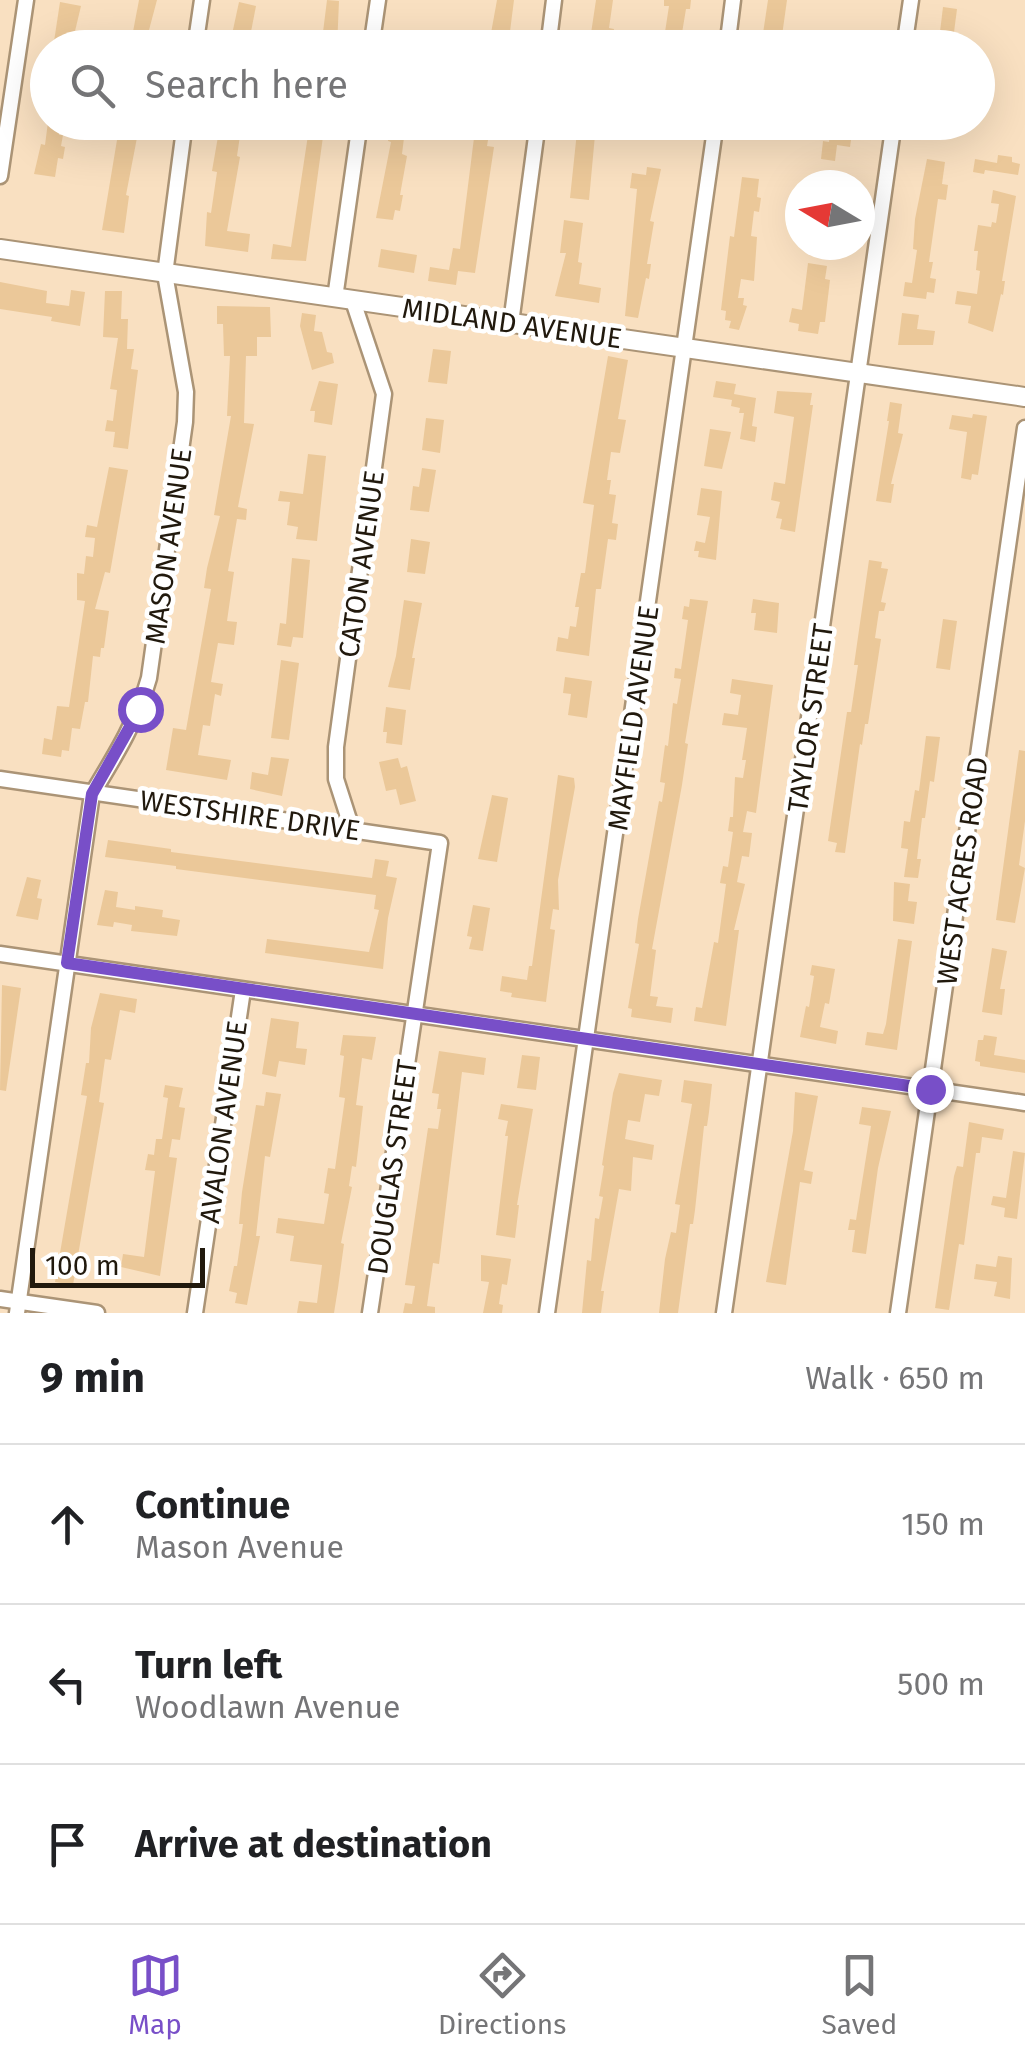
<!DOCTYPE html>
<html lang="en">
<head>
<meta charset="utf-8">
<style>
	body { margin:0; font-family:"Fira Sans",sans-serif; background:#f6f6f6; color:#202124 }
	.compass { position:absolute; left:785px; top:170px; width:90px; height:90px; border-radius:50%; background:#fff; box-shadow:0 10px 40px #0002; rotate:280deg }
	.scale { position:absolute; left:30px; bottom:25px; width:175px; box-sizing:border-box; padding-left:10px; border:5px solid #21190d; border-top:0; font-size:28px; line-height:35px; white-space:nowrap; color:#21190d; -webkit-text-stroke:8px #fff; paint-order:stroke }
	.stop { position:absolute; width:30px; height:30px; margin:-22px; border:8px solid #784fc8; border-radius:50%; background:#fff }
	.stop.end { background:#784fc8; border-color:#fff; box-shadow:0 2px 10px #0008 }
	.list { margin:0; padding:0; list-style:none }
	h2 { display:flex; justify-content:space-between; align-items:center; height:130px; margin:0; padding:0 40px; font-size:42px }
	h2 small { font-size:32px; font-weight:400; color:#757577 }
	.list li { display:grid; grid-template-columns:65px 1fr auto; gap:30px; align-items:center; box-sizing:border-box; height:160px; padding:0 40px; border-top:2px solid #e0e0e0 }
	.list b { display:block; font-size:38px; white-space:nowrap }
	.list p { margin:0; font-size:32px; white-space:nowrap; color:#757577 }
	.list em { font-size:32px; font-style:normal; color:#757577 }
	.icon { flex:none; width:55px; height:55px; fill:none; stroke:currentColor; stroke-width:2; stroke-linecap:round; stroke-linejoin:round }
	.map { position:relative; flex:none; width:1025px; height:1313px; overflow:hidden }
	.search { position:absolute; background:#fff; box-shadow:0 10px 40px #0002; left:30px; right:30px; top:30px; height:110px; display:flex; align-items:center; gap:25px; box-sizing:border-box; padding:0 35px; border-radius:55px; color:#757577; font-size:38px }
	.sheet { height:610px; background:#fff }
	nav { display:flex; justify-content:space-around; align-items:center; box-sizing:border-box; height:140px; border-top:2px solid #e0e0e0; background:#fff; font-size:28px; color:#757577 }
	nav a { display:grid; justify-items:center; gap:5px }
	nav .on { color:#784fc8 }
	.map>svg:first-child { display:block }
	.building { fill:#ebc899 }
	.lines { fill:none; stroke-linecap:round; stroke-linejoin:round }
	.minor-casing { stroke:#ab9476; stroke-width:19 }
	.major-casing { stroke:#ab9476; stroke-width:22 }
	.minor { stroke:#fff; stroke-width:14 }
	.major { stroke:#fff; stroke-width:18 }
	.route { stroke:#784fc8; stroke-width:12 }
	.labels { text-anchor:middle; stroke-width:9; stroke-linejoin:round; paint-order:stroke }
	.street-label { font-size:28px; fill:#21190d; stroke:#fff }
</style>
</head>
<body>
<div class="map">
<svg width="1025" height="1313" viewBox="0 0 1025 1313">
	<rect width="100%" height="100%" fill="#f9e0c1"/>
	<!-- building -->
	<g class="building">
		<path d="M 139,0 L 157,0 L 145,45 L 131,42 Z"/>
		<path d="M 327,0 L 339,1 L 337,48 L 321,48 Z"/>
		<path d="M 497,0 L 514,0 L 508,47 L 489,44 Z"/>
		<path d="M 596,0 L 613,0 L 609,28 L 614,29 L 612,43 L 590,40 Z"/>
		<path d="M 664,0 L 691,0 L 690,9 L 686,9 L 682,33 L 686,33 L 685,48 L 663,45 L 669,6 L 664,6 Z"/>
		<path d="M 768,0 L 787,0 L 781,43 L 762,40 Z"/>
		<path d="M 60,2 L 81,6 L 71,48 L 53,48 Z"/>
		<path d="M 239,2 L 256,6 L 249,42 L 231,39 Z"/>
		<path d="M 943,7 L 957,9 L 952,48 L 938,48 Z"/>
		<path d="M 48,122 L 61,122 L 59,135 L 63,135 L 61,146 L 65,147 L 63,159 L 58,158 L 55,177 L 34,174 L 41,144 L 45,145 Z"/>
		<path d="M 120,122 L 140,122 L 126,195 L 129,196 L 124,233 L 102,230 Z"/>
		<path d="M 224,122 L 242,122 L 237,156 L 240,157 L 227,231 L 250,234 L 248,252 L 205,246 L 207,212 L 211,213 L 217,172 L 212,171 L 220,125 Z"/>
		<path d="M 310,122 L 325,122 L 306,261 L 271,259 L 273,244 L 291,247 Z"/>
		<path d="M 390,122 L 406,122 L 402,154 L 407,156 L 400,195 L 403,195 L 400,211 L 395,210 L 393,220 L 376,218 L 391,142 L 388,141 Z"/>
		<path d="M 476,122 L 491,122 L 487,146 L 494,147 L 475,273 L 458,271 L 456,285 L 428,281 L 430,267 L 449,270 L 453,248 L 460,249 Z"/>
		<path d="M 578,122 L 624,126 L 622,140 L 595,135 L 589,200 L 570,198 Z"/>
		<path d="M 830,130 L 852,133 L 850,147 L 837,145 L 835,161 L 821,159 L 823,141 L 829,142 Z"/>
		<path d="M 998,155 L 1012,157 L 1012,162 L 1020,164 L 1018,175 L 985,170 L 984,174 L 973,172 L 975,159 L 997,163 Z"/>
		<path d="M 927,159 L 945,162 L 942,184 L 948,185 L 946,200 L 938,199 L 929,262 L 933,262 L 930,278 L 936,279 L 934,293 L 927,292 L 926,299 L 903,296 L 905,282 L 912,283 L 917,250 L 913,249 L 915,219 Z"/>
		<path d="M 647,167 L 661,169 L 650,221 L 654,222 L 647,264 L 651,264 L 649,279 L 646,278 L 638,318 L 625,316 L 637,189 L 630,188 L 632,173 L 646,175 Z"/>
		<path d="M 742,177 L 759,179 L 757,197 L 761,198 L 759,212 L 754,211 L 751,236 L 757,237 L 754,281 L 741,279 L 738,298 L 744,298 L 743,305 L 747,306 L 739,330 L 729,328 L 731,321 L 725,320 L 726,311 L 721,310 L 730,236 L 734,237 Z"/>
		<path d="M 993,190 L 1016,196 L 1002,281 L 1005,281 L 1003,295 L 1001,294 L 993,332 L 968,323 L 971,306 L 955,304 L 957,291 L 977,294 L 980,271 L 976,270 L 978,251 L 974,251 L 978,225 L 991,227 L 992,222 L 996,223 L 999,204 L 991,203 Z"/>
		<path d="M 564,220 L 583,223 L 578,262 L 582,263 L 579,284 L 601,288 L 599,303 L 555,296 L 566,253 L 560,253 Z"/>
		<path d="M 381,249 L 417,255 L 414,273 L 378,267 Z"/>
		<path d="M 808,263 L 827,266 L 825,279 L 830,280 L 825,322 L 820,322 L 818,334 L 798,331 L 799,324 L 789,322 L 792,308 L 802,310 Z"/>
		<path d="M 0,282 L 47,291 L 46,303 L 69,306 L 71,290 L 85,292 L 80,326 L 51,321 L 52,317 L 0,309 Z"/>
		<path d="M 105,291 L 122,291 L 121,319 L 128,319 L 127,349 L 134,349 L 131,369 L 138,370 L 128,449 L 113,447 L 115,432 L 105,431 L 107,420 L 113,421 L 117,390 L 110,389 L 118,338 L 103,337 Z"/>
		<path d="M 217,306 L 270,307 L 271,337 L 257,337 L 257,356 L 246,356 L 244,423 L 254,424 L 238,507 L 247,509 L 246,520 L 237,519 L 228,571 L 234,572 L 227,621 L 237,622 L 234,645 L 218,643 L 211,682 L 223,684 L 221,696 L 215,694 L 210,726 L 203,725 L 198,755 L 231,760 L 227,780 L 166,770 L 173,728 L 186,730 L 211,589 L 204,588 L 207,568 L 220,516 L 214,515 L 231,416 L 227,416 L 230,356 L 224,356 L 223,324 L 217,324 Z"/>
		<path d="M 302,313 L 316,315 L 314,331 L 322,332 L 327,352 L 332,353 L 334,363 L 312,370 L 300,326 Z"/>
		<path d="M 902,313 L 919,315 L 917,329 L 935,331 L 933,345 L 898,345 Z"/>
		<path d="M 433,349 L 451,351 L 447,384 L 428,382 Z"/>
		<path d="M 608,356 L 628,360 L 618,419 L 626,420 L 620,453 L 611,452 L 607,480 L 611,480 L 609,494 L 616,495 L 612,523 L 618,524 L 616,540 L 608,539 L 601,589 L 596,589 L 589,656 L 556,651 L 558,637 L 568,639 L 570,626 L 576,627 L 579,607 L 575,607 L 581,573 L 585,573 L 594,505 L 583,503 Z"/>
		<path d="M 319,381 L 338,384 L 332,425 L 314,422 L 315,411 L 310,411 Z"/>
		<path d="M 716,381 L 736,384 L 734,394 L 756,398 L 752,426 L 757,427 L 755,442 L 740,439 L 744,413 L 739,413 L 740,408 L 731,406 L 732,400 L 713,397 Z"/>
		<path d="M 777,391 L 812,393 L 810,405 L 813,405 L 795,532 L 780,529 L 782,519 L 776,518 L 780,502 L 771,500 L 774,482 L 785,484 L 794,417 L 774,413 Z"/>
		<path d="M 890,402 L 902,404 L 898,433 L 903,434 L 891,484 L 894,484 L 891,503 L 876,501 L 889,421 L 887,421 Z"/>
		<path d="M 973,414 L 987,416 L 978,475 L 972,474 L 971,480 L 961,478 L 967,432 L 949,429 L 952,415 L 972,418 Z"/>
		<path d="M 426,418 L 444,420 L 440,453 L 422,450 Z"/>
		<path d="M 710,429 L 731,432 L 722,469 L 704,466 Z"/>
		<path d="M 308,454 L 326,456 L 317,541 L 296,539 L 298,527 L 287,525 L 290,502 L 278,501 L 280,491 L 303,494 Z"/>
		<path d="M 109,467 L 128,470 L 110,573 L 105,572 L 95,609 L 109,611 L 104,648 L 101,648 L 100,657 L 93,656 L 88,702 L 85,702 L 80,729 L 72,728 L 69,751 L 62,750 L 61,757 L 42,754 L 44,738 L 52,740 L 57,706 L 69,707 L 85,601 L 77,600 L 77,573 L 84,574 L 86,556 L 93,557 L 95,538 L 85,537 L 87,525 L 97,527 Z"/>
		<path d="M 422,468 L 436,470 L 429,512 L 410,510 L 413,486 L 419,487 Z"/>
		<path d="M 701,488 L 722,491 L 716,560 L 698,557 L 699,551 L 694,551 L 696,541 L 705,543 L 710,517 L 697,515 Z"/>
		<path d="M 411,539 L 430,542 L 425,574 L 407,572 Z"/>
		<path d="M 292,558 L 310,560 L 303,638 L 293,637 L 291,647 L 277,645 L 280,623 L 286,624 Z"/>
		<path d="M 869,560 L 882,562 L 881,568 L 888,569 L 881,602 L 886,603 L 884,611 L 879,611 L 875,638 L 881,639 L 868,724 L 865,724 L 862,745 L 860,744 L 845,853 L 835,852 L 837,843 L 828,841 L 847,712 L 851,712 L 858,665 L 854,665 Z"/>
		<path d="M 690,599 L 708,601 L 685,743 L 688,744 L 682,785 L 652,949 L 656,950 L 650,996 L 658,997 L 656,1006 L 673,1008 L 671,1023 L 631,1017 L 632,1009 L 628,1008 L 639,944 L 635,943 L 638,919 L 659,801 L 662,802 L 665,783 L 660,782 L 665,745 L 668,746 L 673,703 L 677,704 L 681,679 L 674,678 L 675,668 L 681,669 L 688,620 L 682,619 L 684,606 L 689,607 Z"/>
		<path d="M 753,599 L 779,603 L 777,633 L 754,630 L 756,613 L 751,613 Z"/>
		<path d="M 404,600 L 422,603 L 412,658 L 415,658 L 410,690 L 388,687 L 396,656 Z"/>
		<path d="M 943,619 L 957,621 L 950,670 L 936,668 Z"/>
		<path d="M 281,660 L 299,663 L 289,740 L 271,738 Z"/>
		<path d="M 565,677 L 592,681 L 587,718 L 568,715 L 571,694 L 563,693 Z"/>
		<path d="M 732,679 L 773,685 L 756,813 L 747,811 L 743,832 L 752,833 L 749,857 L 742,856 L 737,882 L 745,884 L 734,930 L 739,930 L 726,1026 L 694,1021 L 696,1007 L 702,1008 L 714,942 L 718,943 L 726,884 L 720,883 L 723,866 L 728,867 L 733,832 L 728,831 L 730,817 L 733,817 L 735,777 L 743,778 L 746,760 L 742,760 L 747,728 L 722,725 L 724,713 L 738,715 L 741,695 L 730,693 Z"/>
		<path d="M 386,707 L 406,710 L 402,745 L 386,743 L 387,732 L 383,732 Z"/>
		<path d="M 926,736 L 940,737 L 934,782 L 930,781 L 925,818 L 922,818 L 917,859 L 921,859 L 918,878 L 904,877 L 908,849 L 901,848 L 904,821 L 910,822 L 915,790 L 919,791 Z"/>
		<path d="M 1019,750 L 1025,751 L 1025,821 L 1019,865 L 1025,868 L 1015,923 L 996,920 Z"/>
		<path d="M 271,757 L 289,759 L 282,796 L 250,789 L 252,772 L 268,775 Z"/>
		<path d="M 398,758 L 401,768 L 407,766 L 416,801 L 400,805 L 396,789 L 386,791 L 379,762 Z"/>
		<path d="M 558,775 L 574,778 L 575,787 L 558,880 L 559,910 L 553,909 L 550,929 L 555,930 L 546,1002 L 511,997 L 512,993 L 500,991 L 502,976 L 527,980 L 529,966 L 532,966 Z"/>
		<path d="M 492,795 L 508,798 L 497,862 L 478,859 Z"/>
		<path d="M 108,840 L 171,849 L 171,852 L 372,878 L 375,859 L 389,861 L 386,876 L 397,878 L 388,918 L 383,969 L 265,953 L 267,939 L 369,952 L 379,910 L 374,909 L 376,895 L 176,869 L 176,866 L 105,857 Z"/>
		<path d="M 27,877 L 41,880 L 37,898 L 42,899 L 38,920 L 16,916 Z"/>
		<path d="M 894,882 L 910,884 L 908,901 L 917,902 L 914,924 L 893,921 Z"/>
		<path d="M 105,890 L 118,892 L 116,907 L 135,910 L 135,906 L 163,910 L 162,917 L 180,920 L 177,936 L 131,931 L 132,925 L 114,922 L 113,927 L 97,925 Z"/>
		<path d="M 473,905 L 490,908 L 483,951 L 469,949 L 472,937 L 467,936 Z"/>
		<path d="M 898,939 L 912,941 L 897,1050 L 865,1045 L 867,1032 L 883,1034 L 886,1024 Z"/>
		<path d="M 992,948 L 1007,951 L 1000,989 L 1005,989 L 1002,1015 L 982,1012 Z"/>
		<path d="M 812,965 L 835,969 L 829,1004 L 825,1003 L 820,1027 L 838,1031 L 836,1044 L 800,1037 L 806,1006 L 809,1007 L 814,976 L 810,975 Z"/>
		<path d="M 2,985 L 21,988 L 6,1091 L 0,1090 Z"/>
		<path d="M 100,993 L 137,999 L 135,1013 L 120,1010 L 111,1060 L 105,1059 L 99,1102 L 104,1103 L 73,1285 L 55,1282 L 87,1096 L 81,1095 L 86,1063 L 89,1063 L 91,1028 Z"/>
		<path d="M 271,1018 L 299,1022 L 296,1048 L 307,1049 L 305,1065 L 279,1061 L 276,1077 L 262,1074 Z"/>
		<path d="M 343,1035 L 376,1037 L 372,1060 L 362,1058 L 356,1105 L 363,1106 L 359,1142 L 356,1167 L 352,1166 L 349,1186 L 352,1187 L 341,1243 L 344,1244 L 338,1288 L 334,1313 L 297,1313 L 299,1301 L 317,1303 L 322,1265 L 290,1261 L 294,1236 L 276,1233 L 278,1218 L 324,1224 L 329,1194 L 324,1193 L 328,1168 L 335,1169 L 345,1098 L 339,1097 L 344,1056 L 340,1055 Z"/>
		<path d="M 984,1035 L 997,1037 L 994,1055 L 1025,1060 L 1025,1073 L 980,1066 L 980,1062 L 975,1061 L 978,1040 L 983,1040 Z"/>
		<path d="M 439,1051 L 486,1058 L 484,1075 L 462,1072 L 439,1264 L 433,1263 L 427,1306 L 435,1307 L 435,1313 L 403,1313 L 405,1303 L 412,1304 L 415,1286 L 405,1285 L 428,1128 L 438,1129 L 441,1109 L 437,1109 L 439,1094 L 432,1093 Z"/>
		<path d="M 522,1055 L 540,1057 L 536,1090 L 517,1088 Z"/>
		<path d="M 619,1073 L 662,1080 L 659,1096 L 645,1094 L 640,1122 L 628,1120 L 625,1139 L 654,1145 L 652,1160 L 633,1157 L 631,1191 L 619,1189 L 601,1291 L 604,1291 L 601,1313 L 582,1313 L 587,1260 L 591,1261 L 595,1218 L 599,1219 L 603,1197 L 599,1196 L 604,1166 L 602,1165 L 613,1093 Z"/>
		<path d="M 684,1080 L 712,1084 L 709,1112 L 707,1126 L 704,1126 L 695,1210 L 693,1224 L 690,1224 L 678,1313 L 659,1313 L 665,1259 L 671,1232 L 676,1233 L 680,1205 L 675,1204 L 692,1104 L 681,1102 Z"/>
		<path d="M 165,1085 L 183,1088 L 179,1107 L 185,1108 L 180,1140 L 172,1139 L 169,1157 L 177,1158 L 160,1276 L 121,1267 L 123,1254 L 144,1257 L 155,1171 L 145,1170 L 148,1154 L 154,1155 L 156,1139 L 162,1139 L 168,1098 L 163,1097 Z"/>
		<path d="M 266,1092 L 281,1094 L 270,1157 L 265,1156 L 256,1236 L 260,1236 L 247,1305 L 235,1303 L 237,1293 L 229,1291 L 234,1266 L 237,1266 L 243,1224 L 239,1224 L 242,1192 L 256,1105 L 264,1106 Z"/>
		<path d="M 795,1092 L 818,1096 L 804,1170 L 813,1172 L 811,1184 L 800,1182 L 786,1285 L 766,1282 L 793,1131 Z"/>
		<path d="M 501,1104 L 533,1109 L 517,1205 L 519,1205 L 515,1238 L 496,1235 L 508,1136 L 505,1136 L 508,1121 L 498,1119 Z"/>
		<path d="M 862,1107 L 891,1111 L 878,1168 L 866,1254 L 852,1252 L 855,1230 L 848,1230 L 850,1219 L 856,1220 L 871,1126 L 859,1124 Z"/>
		<path d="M 969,1122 L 1004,1129 L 1002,1140 L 982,1137 L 980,1153 L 976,1153 L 964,1245 L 959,1244 L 949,1310 L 935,1308 L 954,1176 L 957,1166 L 963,1167 Z"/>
		<path d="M 1013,1151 L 1025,1153 L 1017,1219 L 1004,1217 L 1005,1208 L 991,1205 L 993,1196 L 1006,1198 Z"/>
		<path d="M 481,1255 L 511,1259 L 507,1285 L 502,1284 L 499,1304 L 503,1305 L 502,1313 L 483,1313 L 489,1282 L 481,1281 Z"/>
		<path d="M 998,1256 L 1012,1258 L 1010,1299 L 994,1296 L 997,1282 L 974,1279 L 976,1264 L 996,1267 Z"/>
	</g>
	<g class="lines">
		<defs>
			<g id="minor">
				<path d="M 195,48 L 202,0"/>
				<path d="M 371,48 L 378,0"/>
				<path d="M 548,48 L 554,0"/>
				<path d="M 727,48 L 733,0"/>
				<path d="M 904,48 L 911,0"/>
				<path d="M 0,176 L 26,0"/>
				<path d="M 335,298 L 360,122"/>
				<path d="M 511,323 L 538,122"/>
				<path d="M 0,779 L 440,843 L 370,1313"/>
				<path d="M 352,829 L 336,779 L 336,747 L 384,394 L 353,301"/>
				<path d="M 0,954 L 1025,1103"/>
				<path d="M 0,1299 L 97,1313"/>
				<path d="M 17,1313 L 92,794 C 115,756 137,721 149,678 L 185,422 L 186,392 L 165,274 L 185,122"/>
				<path d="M 195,1313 L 243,990"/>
				<path d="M 547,1313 L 716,122"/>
				<path d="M 724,1313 L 894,122"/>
				<path d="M 898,1313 L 1025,428"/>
			</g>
			<path id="major" d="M 0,249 L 1025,397"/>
		</defs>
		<!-- minor casing -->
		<use href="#minor" class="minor-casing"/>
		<!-- major casing -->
		<use href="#major" class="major-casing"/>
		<!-- minor -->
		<use href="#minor" class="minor"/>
		<!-- major -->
		<use href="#major" class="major"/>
	</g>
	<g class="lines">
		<!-- route -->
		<path class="route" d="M 140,709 L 92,794 L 67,963 L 930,1089"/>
	</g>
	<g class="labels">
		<!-- street labels -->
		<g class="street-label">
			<text transform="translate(512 323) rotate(8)" y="10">MIDLAND AVENUE</text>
			<text transform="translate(168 546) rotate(-82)" y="10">MASON AVENUE</text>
			<text transform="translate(361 564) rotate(-82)" y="10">CATON AVENUE</text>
			<text transform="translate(633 718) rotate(-82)" y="10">MAYFIELD AVENUE</text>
			<text transform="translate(810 718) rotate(-82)" y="10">TAYLOR STREET</text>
			<text transform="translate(250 815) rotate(8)" y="10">WESTSHIRE DRIVE</text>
			<text transform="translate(962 871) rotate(-82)" y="10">WEST ACRES ROAD</text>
			<text transform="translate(223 1122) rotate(-82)" y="10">AVALON AVENUE</text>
			<text transform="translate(392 1167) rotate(-82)" y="10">DOUGLAS STREET</text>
		</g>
	</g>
</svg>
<svg class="compass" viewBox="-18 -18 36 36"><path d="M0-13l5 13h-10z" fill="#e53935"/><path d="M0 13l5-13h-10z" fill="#757577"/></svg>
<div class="scale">100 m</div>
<div class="stop" style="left:140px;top:709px"></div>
<div class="stop end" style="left:930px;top:1089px"></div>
<div class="search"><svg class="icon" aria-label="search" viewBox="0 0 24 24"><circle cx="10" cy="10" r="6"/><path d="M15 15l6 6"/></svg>Search here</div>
</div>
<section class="sheet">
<h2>9 min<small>Walk · 650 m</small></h2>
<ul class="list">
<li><svg class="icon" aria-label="ahead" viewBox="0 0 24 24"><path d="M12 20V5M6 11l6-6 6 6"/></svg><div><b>Continue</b><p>Mason Avenue</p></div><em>150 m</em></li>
<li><svg class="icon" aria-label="left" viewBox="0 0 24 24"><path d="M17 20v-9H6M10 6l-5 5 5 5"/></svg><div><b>Turn left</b><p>Woodlawn Avenue</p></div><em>500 m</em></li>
<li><svg class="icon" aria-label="arrive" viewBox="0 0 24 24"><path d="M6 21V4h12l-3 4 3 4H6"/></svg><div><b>Arrive at destination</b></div></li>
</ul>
</section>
<nav>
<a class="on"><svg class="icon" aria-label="map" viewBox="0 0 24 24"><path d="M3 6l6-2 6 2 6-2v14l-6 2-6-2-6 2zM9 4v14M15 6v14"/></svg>Map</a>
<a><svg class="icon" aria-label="directions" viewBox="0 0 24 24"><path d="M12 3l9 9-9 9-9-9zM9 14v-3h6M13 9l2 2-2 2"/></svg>Directions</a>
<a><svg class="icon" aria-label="saved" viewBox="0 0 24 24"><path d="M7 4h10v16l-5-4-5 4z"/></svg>Saved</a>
</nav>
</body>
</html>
